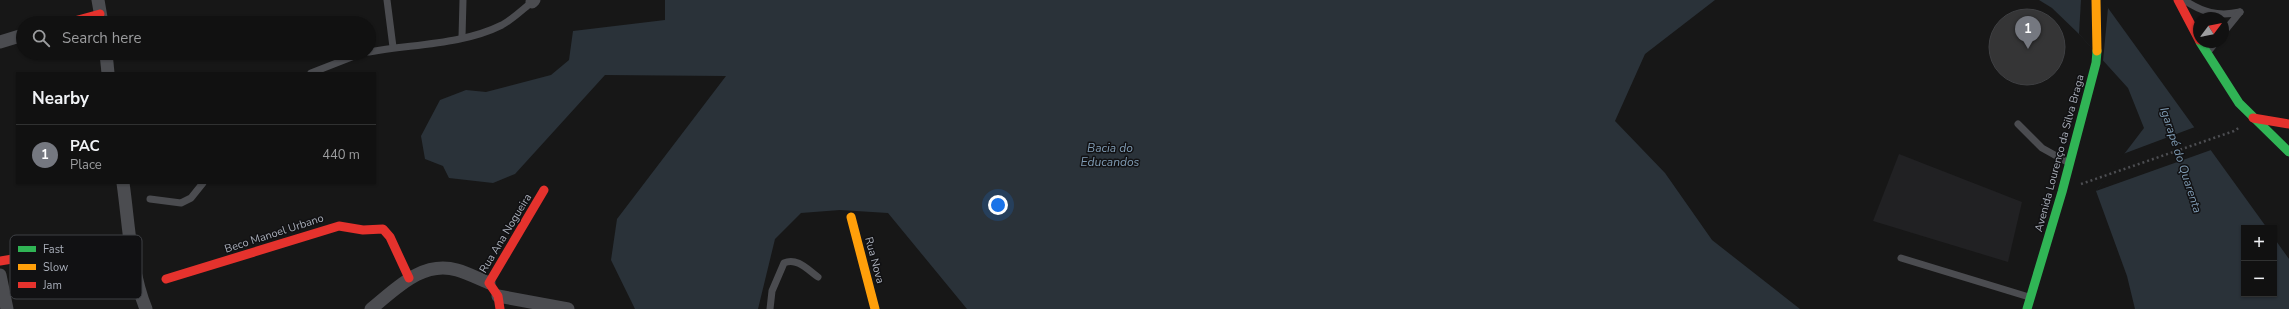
<!DOCTYPE html>
<html lang="en">
<head>
<meta charset="utf-8">
<style>
	body { margin:0; font-family:"Nunito Sans",sans-serif; background:#1a1a1a; color:#f1f3f6 }
	.controls { position:absolute; right:12px; bottom:12px; display:grid; overflow:hidden; border-radius:0px; box-shadow:0 1px 3px #0004 }
	.controls button { width:36px; height:36px; display:grid; place-items:center; padding:0; border:0; border-bottom:1px solid #303131; background:#111; color:#f1f3f6; font:20px sans-serif }
	.compass { position:absolute; left:2193px; top:12px; width:36px; height:36px; border-radius:50%; background:#111; box-shadow:0 1px 3px #0004; rotate:58deg }
	.you { position:absolute; left:998px; top:205px; width:14px; height:14px; margin:-10px; border:3px solid #fff; border-radius:50%; background:#1a73e8; box-shadow:0 0 0 6px #1a73e833 }
	.badge { display:grid; place-items:center; width:26px; height:26px; border-radius:50%; background:#757880; color:#fff; font-size:13px; font-weight:700 }
	.pin { position:absolute; translate:-50% -33px; filter:drop-shadow(0 1px 2px #0008) }
	.pin::after { content:''; position:absolute; top:21px; width:14px; height:12px; background:inherit; clip-path:polygon(0 0,100% 0,50% 100%) }
	.list { margin:0; padding:0; list-style:none }
	h2 { display:flex; justify-content:space-between; align-items:center; height:52px; margin:0; padding:0 16px; font-size:17px }
	h2 small { font-size:13px; font-weight:400; color:#9c9d9f }
	.list li { display:grid; grid-template-columns:26px 1fr auto; gap:12px; align-items:center; box-sizing:border-box; height:60px; padding:0 16px; border-top:1px solid #303131 }
	.list b { display:block; font-size:15px; white-space:nowrap }
	.list p { margin:0; font-size:13px; white-space:nowrap; color:#9c9d9f }
	.list em { font-size:13px; font-style:normal; color:#9c9d9f }
	.icon { flex:none; width:22px; height:22px; fill:none; stroke:currentColor; stroke-width:2; stroke-linecap:round; stroke-linejoin:round }
	.map { position:relative; flex:none; width:2289px; height:309px; overflow:hidden }
	.search { position:absolute; background:#111; box-shadow:0 1px 3px #0004; left:16px; top:16px; width:360px; height:44px; display:flex; align-items:center; gap:10px; box-sizing:border-box; padding:0 14px; border-radius:22px; color:#9c9d9f; font-size:15px }
	.panel { position:absolute; background:#111; box-shadow:0 1px 3px #0004; left:16px; top:72px; width:360px; height:112px; border-radius:0px }
	.map>svg:first-child { display:block }
	.built { fill:#212123 }
	.water { fill:#2a3239 }
	.pier { fill:#171717 }
	.building { fill:#353536; stroke:#3f4043 }
	.lines { fill:none; stroke-linecap:round; stroke-linejoin:round }
	.path { stroke:#4d4e52; stroke-width:2.5; stroke-dasharray:2 3; stroke-linecap:butt }
	.lane { stroke:#4b4c50; stroke-width:7 }
	.street { stroke:#4b4c50; stroke-width:13 }
	.fast { stroke:#30b455; stroke-width:9 }
	.slow { stroke:#ff9f0a; stroke-width:9 }
	.jam { stroke:#e5322d; stroke-width:9 }
	.labels { text-anchor:middle; stroke-width:3; stroke-linejoin:round; paint-order:stroke }
	.street-label { font-size:11px; fill:#a8adb8; stroke:#111113 }
	.water-label { font-size:12px; font-style:italic; fill:#7f9bb3; stroke:#111113 }
	.key { fill:#111113; stroke:#3e4045; stroke-width:1 }
	.key-label { font-size:11px; fill:#a8adb8 }
</style>
</head>
<body>
<div class="map">
<svg width="2289" height="309" viewBox="0 0 2289 309">
	<rect width="100%" height="100%" fill="#171717"/>
	<!-- built -->
	<path class="built" d="M 1899,154 L 2022,202 L 2008,262 L 1873,221 Z"/>
	<!-- water -->
	<g class="water">
		<path d="M 665,0 L 1715,0 L 1645,54 L 1615,121 L 1665,173 L 1712,240 L 1800,309 L 967,309 L 888,213 L 840,210 L 801,213 L 775,239 L 758,309 L 635,309 L 611,260 L 617,219 L 726,76 L 605,75 L 515,174 L 493,183 L 449,178 L 443,166 L 425,159 L 421,136 L 440,100 L 466,90 L 486,92 L 551,75 L 569,60 L 573,31 L 665,20 Z"/>
		<path d="M 2039,0 L 2099,0 L 2108,8 L 2267,228 L 2244,228 L 2244,294 L 2274,294 L 2274,238 L 2289,259 L 2289,309 L 2135,309 L 2127,276 L 2096,191 L 2144,128 L 2128,88 L 2079,34 L 2052,8 Z"/>
	</g>
	<!-- pier -->
	<g class="pier">
		<path d="M 2081,0 L 2102,0 L 2108,8 L 2103,61 L 2079,34 Z"/>
		<path d="M 2195,127 L 2211,150 L 2096,191 L 2123,154 Z"/>
	</g>
	<!-- building -->
	<circle class="building" cx="2027" cy="47" r="38"/>
	<g class="lines">
		<!-- path -->
		<path class="path" d="M 2081,184 L 2234,131 L 2240,127"/>
		<!-- lane -->
		<g class="lane">
			<path d="M 387,0 L 393,47"/>
			<path d="M 2184,0 C 2202,12 2218,17 2240,12"/>
			<path d="M 2223,33 L 2240,12"/>
			<path d="M 462,37 L 463,0"/>
			<path d="M 369,52 C 412,44 462,45 502,25 C 513,19 522,10 532,2"/>
			<path d="M 2207,53 L 2216,42"/>
			<path d="M 311,73 L 362,53"/>
			<path d="M 2018,124 L 2042,148 L 2069,163"/>
			<path d="M 150,199 L 181,203 L 191,198 L 203,183"/>
			<path d="M 1901,258 L 2029,297"/>
			<path d="M 770,309 L 772,291 L 784,263 C 797,257 808,270 818,277"/>
		</g>
		<!-- street -->
		<g class="street">
			<path d="M 98,0 L 102,23"/>
			<path d="M 532,2 L 534,0"/>
			<path d="M 0,42 L 23,35"/>
			<path d="M 106,53 L 108,73"/>
			<path d="M 123,183 C 129,225 130,269 146,309"/>
			<path d="M 0,275 L 7,309"/>
			<path d="M 498,296 L 568,309"/>
			<path d="M 371,309 C 396,289 422,260 457,270 C 468,273 479,279 489,283"/>
		</g>
		<!-- fast -->
		<g class="fast">
			<path d="M 2200,42 L 2239,103 L 2289,152"/>
			<path d="M 2027,309 L 2062,192 L 2096,63 L 2097,51"/>
		</g>
		<!-- slow -->
		<g class="slow">
			<path d="M 2096,0 L 2097,51"/>
			<path d="M 851,217 L 875,309"/>
		</g>
		<!-- jam -->
		<g class="jam">
			<path d="M 2178,0 L 2199,40"/>
			<path d="M 67,23 L 100,14"/>
			<path d="M 2253,118 L 2289,124"/>
			<path d="M 0,261 L 117,242"/>
			<path d="M 166,279 L 339,226 L 363,230 L 383,229 L 390,237 L 409,278"/>
			<path d="M 500,309 L 498,296 L 489,283 L 544,190"/>
		</g>
	</g>
	<g class="labels">
		<!-- street labels -->
		<g class="street-label">
			<text transform="translate(2059 153) rotate(-75)" y="4">Avenida Lourenço da Silva Braga</text>
			<text transform="translate(274 233) rotate(-18)" y="4">Beco Manoel Urbano</text>
			<text transform="translate(505 233) rotate(-59)" y="4">Rua Ana Nogueira</text>
			<text transform="translate(875 260) rotate(75)" y="4">Rua Nova</text>
		</g>
		<!-- water labels -->
		<g class="water-label">
			<text x="1110" y="152">Bacia do<tspan x="1110" dy="14">Educandos</tspan></text>
			<text transform="translate(2181 160) rotate(72)" y="4">Igarapé do Quarenta</text>
		</g>
	</g>
	<!-- legend -->
	<rect x="10" y="235" width="132" height="64" rx="6" class="key"/>
	<rect x="18" y="246" width="18" height="6" fill="#30b455"/>
	<rect x="18" y="264" width="18" height="6" fill="#ff9f0a"/>
	<rect x="18" y="282" width="18" height="6" fill="#e5322d"/>
	<g class="key-label">
		<text x="43" y="253">Fast</text>
		<text x="43" y="271">Slow</text>
		<text x="43" y="289">Jam</text>
	</g>
</svg>
<div class="controls">
<button>+</button>
<button>−</button>
</div>
<svg class="compass" viewBox="-18 -18 36 36"><path d="M0-13l5 13h-10z" fill="#e53935"/><path d="M0 13l5-13h-10z" fill="#9c9d9f"/></svg>
<div class="you"></div>
<div class="pin badge" style="left:2028px;top:49px">1</div>
<div class="search"><svg class="icon" aria-label="search" viewBox="0 0 24 24"><circle cx="10" cy="10" r="6"/><path d="M15 15l6 6"/></svg>Search here</div>
<section class="panel">
<h2>Nearby<small></small></h2>
<ul class="list">
<li><span class="badge">1</span><div><b>PAC</b><p>Place</p></div><em>440 m</em></li>
</ul>
</section>
</div>
</body>
</html>
